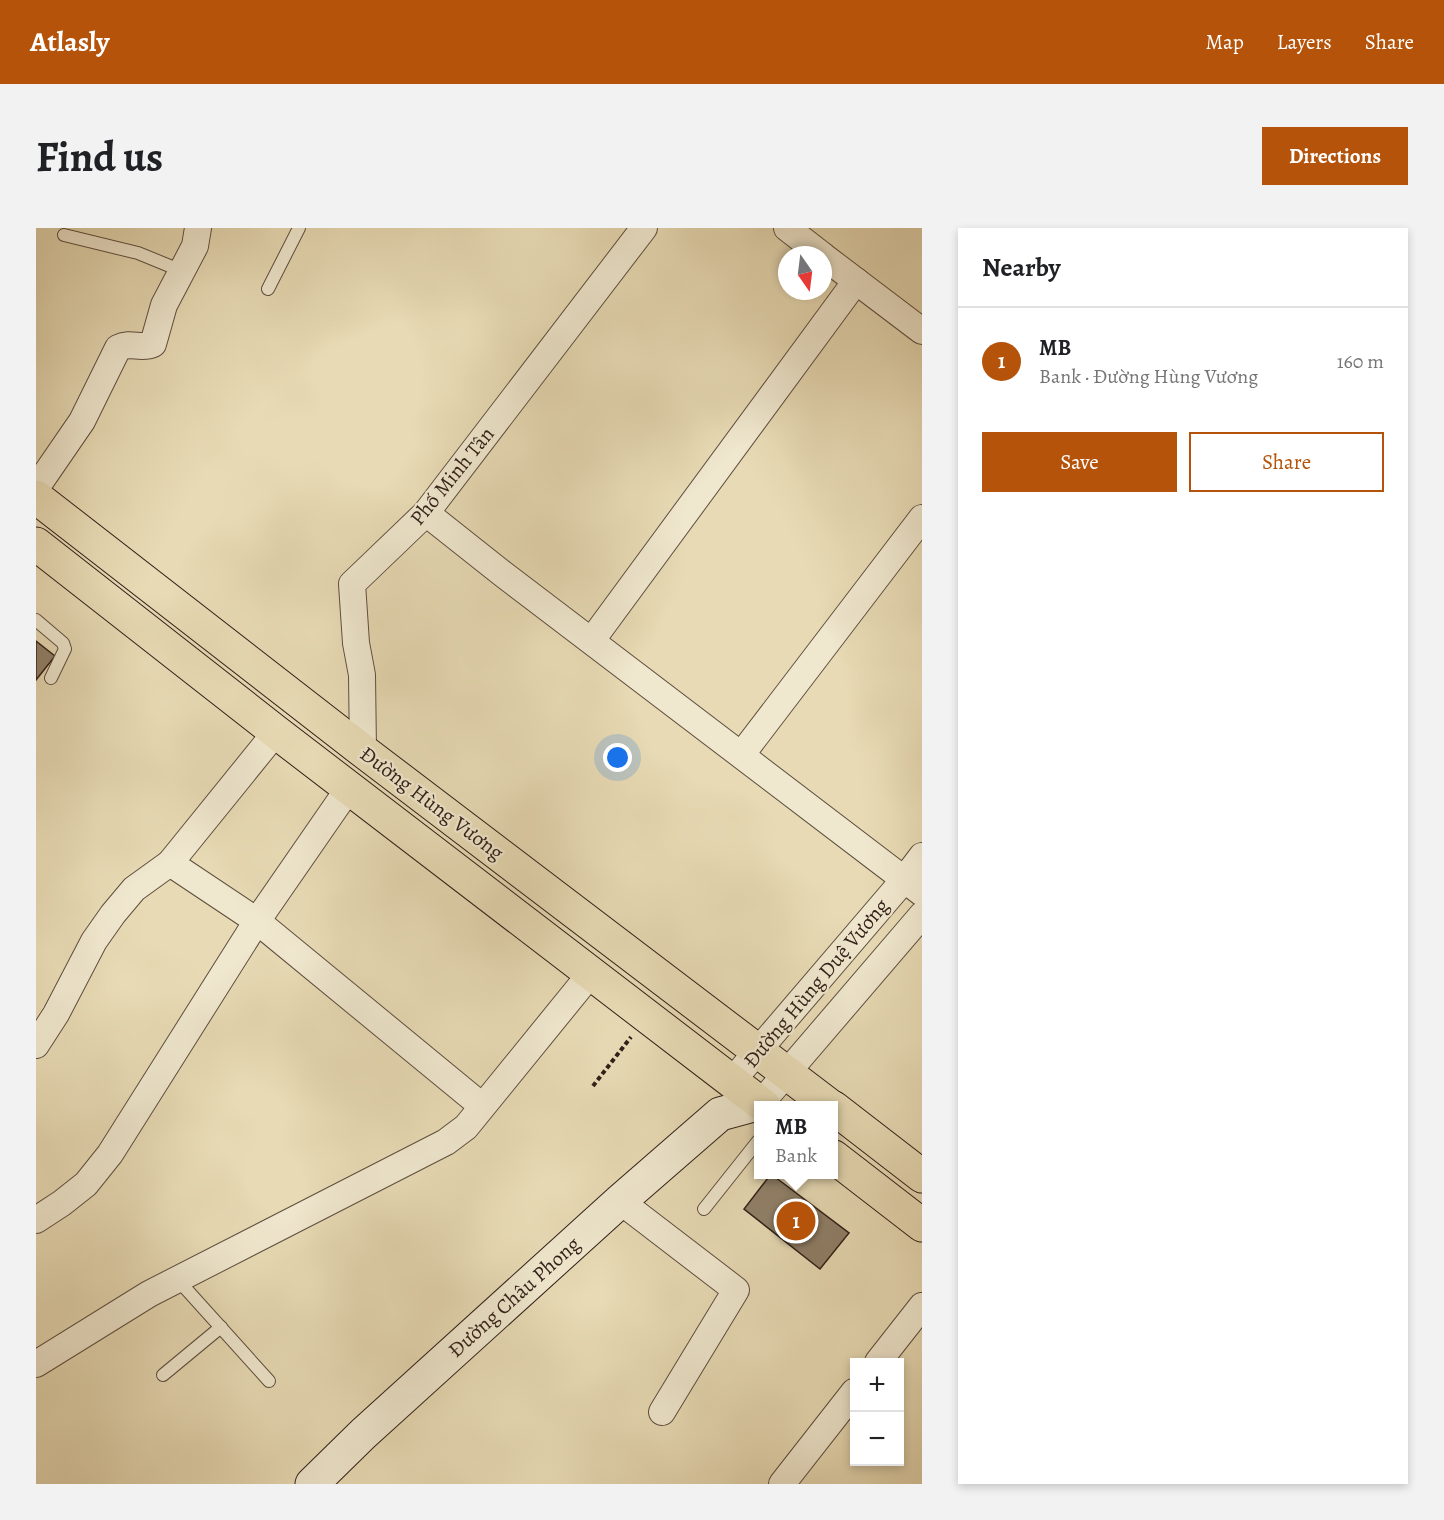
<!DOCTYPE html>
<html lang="en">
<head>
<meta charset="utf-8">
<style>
	body { margin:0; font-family:Alegreya,serif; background:#f2f2f2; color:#202124 }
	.controls { position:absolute; right:18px; bottom:18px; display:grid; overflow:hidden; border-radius:0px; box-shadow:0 3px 9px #0003 }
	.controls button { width:54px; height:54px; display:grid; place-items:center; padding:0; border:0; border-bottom:2px solid #e0e0e0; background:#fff; color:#202124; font:30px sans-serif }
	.compass { position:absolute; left:742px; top:18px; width:54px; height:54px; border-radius:50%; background:#fff; box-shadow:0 3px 9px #0003; rotate:166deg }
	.you { position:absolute; left:582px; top:530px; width:21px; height:21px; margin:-15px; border:4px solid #fff; border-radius:50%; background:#1a73e8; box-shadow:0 0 0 9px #1a73e833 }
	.badge { display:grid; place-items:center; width:39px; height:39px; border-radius:50%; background:#b45309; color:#fff; font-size:20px; font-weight:700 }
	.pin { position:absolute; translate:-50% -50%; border:3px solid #fff; box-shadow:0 2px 6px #0006 }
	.popup { position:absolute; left:718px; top:873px; width:84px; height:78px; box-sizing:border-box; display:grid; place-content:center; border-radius:0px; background:#fff; filter:drop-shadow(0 2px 4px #0005); font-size:20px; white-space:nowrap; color:#757577 }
	.popup b { font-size:22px; color:#202124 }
	.popup::after { content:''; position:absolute; left:50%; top:100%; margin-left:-12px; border:12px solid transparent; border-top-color:#fff }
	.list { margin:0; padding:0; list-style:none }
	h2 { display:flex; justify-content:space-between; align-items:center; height:78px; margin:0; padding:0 24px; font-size:26px }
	h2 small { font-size:20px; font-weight:400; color:#757577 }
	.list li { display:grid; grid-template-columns:39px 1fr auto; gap:18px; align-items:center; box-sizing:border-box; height:108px; padding:0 24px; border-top:2px solid #e0e0e0 }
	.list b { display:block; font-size:22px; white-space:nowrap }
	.list p { margin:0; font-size:20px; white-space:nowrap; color:#757577 }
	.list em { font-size:20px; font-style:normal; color:#757577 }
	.actions { display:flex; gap:12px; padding:18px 24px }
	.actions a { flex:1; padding:14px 0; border:2px solid #b45309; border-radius:0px; text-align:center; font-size:21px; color:#b45309 }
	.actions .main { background:#b45309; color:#fff }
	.map { position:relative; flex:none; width:886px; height:1256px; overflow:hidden; border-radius:0px }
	header { display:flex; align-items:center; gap:36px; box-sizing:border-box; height:84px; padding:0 30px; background:#b45309; color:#fff }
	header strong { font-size:28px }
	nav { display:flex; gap:33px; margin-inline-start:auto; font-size:21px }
	.intro { display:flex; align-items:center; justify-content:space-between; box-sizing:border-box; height:144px; padding:0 36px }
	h1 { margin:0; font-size:42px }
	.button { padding:15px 27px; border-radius:0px; background:#b45309; color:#fff; font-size:21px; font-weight:700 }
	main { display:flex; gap:36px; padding:0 36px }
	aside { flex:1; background:#fff; border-radius:0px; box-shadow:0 3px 9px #0003 }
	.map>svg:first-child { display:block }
	.building { fill:#908069; stroke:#311f18; stroke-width:1.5 }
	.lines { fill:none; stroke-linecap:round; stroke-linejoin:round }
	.lane-casing { stroke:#5e4e3f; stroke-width:14 }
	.street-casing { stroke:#5e4e3f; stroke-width:28 }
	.secondary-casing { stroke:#311f18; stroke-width:35 }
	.primary-casing { stroke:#311f18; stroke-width:35 }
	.path { stroke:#311f18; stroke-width:4; stroke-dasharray:4.5 3; stroke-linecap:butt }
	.lane { stroke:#efe7ce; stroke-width:12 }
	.street { stroke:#efe7ce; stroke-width:26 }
	.secondary { stroke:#efe7ce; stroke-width:33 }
	.primary { stroke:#e7dab4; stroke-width:33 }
	.labels { text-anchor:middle; stroke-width:4.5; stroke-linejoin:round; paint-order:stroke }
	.street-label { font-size:21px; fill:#311f18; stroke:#efe7ce }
</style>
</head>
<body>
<header>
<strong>Atlasly</strong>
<nav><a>Map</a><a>Layers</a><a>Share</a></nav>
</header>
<div class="intro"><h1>Find us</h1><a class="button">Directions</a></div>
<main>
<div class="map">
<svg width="886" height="1256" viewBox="0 0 886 1256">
	<rect width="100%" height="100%" fill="#e7dab4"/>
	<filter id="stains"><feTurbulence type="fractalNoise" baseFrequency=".00333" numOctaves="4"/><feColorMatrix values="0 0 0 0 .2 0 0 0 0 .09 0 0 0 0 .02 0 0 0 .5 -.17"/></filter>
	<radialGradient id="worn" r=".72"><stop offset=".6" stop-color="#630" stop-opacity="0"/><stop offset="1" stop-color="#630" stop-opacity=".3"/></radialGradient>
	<!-- building -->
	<g class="building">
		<path d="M 0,413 L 19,428 L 0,452 Z"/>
		<path d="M 735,946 L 813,1005 L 784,1041 L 708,981 Z"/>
	</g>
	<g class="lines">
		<defs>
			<g id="lane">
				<path d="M 28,7 L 102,25 L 146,43"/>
				<path d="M 232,61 L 263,0"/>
				<path d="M 0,392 L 27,415 L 29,421 L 15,450"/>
				<path d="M 668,981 L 722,913"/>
				<path d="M 142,1052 L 233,1153"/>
				<path d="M 127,1147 L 185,1099"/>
			</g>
			<g id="street">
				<path d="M 751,0 L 786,27"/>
				<path d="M 787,28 L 886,103"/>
				<path d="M 0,260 L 46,193 L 82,120 C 96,113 104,122 117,116 L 128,77 L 159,18 L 162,0"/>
				<path d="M 390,285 L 467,346 L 886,665"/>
				<path d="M 556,412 L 820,53"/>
				<path d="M 327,523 L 326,447 L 320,415 L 316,356 L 390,285 L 608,0"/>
				<path d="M 706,526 L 886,290"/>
				<path d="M 134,635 L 221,693 L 446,878"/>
				<path d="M 0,817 L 20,786 L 58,713 L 77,686 L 98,661 L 134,635 L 240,504"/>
				<path d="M 696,853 L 867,653 L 886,628"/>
				<path d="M 725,875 L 886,687"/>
				<path d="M 584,973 L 700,1062 L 626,1184"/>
				<path d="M 0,992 L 26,975 L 50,956 L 74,926 L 221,693 L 313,560"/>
				<path d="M 842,1134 L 886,1078"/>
				<path d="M 0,1136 L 113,1066 L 410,914 L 430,899 L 556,744"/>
				<path d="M 746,1256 L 818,1164"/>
			</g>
			<path id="secondary" d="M 276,1256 L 327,1206 L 584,973 L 684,886 L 725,875"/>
			<g id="primary">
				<path d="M 0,269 L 327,523 L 794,878"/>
				<path d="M 0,316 L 240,504 L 728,878"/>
				<path d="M 798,880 L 886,948"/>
				<path d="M 798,929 L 886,997"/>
			</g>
		</defs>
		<!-- lane casing -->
		<use href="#lane" class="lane-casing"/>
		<!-- street casing -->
		<use href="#street" class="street-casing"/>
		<!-- secondary casing -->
		<use href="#secondary" class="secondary-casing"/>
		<!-- primary casing -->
		<use href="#primary" class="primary-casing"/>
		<!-- path -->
		<path class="path" d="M 557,858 L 595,809"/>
		<!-- lane -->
		<use href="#lane" class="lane"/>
		<!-- street -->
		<use href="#street" class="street"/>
		<!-- secondary -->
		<use href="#secondary" class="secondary"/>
		<!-- primary -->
		<use href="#primary" class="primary"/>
	</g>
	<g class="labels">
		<!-- street labels -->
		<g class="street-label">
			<text transform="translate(416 248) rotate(-51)" y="7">Phố Minh Tân</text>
			<text transform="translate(396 575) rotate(37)" y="7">Đường Hùng Vương</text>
			<text transform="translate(780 755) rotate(-50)" y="7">Đường Hùng Duệ Vương</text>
			<text transform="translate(478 1069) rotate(-42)" y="7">Đường Châu Phong</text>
		</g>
	</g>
	<rect width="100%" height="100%" filter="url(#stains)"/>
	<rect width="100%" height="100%" fill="url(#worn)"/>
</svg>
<div class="controls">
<button>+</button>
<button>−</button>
</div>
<svg class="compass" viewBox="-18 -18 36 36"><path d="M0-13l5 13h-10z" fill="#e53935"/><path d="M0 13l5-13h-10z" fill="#757577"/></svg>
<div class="you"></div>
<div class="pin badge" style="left:760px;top:993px">1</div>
<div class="popup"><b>MB</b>Bank</div>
</div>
<aside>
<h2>Nearby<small></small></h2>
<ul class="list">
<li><span class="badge">1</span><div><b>MB</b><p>Bank · Đường Hùng Vương</p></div><em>160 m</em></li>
</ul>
<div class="actions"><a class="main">Save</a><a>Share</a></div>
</aside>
</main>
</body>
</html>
